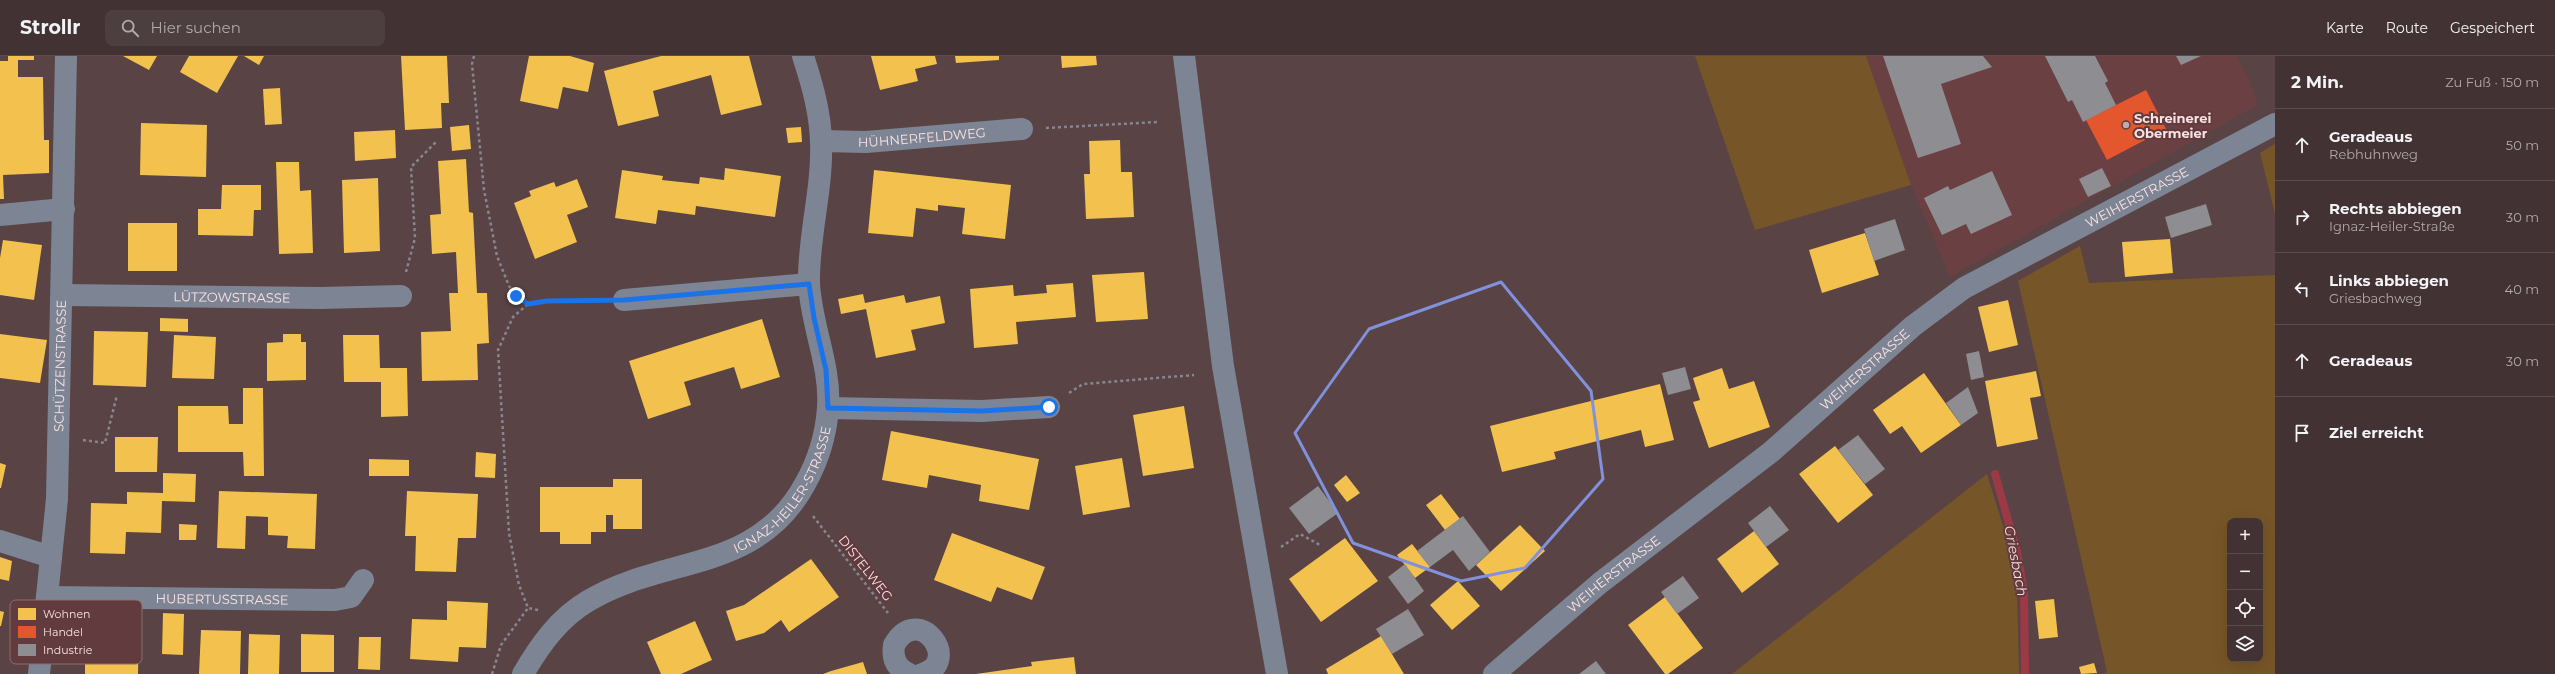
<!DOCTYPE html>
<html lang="de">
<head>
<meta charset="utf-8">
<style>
	body { margin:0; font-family:Montserrat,sans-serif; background:#4d3e40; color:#f1f3f6 }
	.controls { position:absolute; right:12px; bottom:12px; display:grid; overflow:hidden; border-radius:8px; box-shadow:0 4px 16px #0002 }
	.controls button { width:36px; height:36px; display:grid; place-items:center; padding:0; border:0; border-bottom:1px solid #5b4d4f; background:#433234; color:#f1f3f6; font:20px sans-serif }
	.stop { position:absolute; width:12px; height:12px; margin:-9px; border:3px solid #1a73e8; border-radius:50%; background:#fff }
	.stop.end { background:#1a73e8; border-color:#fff; box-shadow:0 1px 4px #0008 }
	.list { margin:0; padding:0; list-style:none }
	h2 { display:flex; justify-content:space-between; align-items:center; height:52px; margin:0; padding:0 16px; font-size:17px }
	h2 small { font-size:13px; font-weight:400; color:#afaaac }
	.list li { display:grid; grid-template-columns:26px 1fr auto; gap:12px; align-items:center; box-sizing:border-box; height:72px; padding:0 16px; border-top:1px solid #5b4d4f }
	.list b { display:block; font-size:15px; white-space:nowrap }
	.list p { margin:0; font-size:13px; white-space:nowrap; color:#afaaac }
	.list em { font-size:13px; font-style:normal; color:#afaaac }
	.icon { flex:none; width:22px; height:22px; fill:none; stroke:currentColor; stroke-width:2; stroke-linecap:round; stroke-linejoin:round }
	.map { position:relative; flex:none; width:2275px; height:618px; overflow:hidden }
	header { display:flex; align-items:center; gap:24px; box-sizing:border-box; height:56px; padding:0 20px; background:#433234; border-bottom:1px solid #5b4d4f }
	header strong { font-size:19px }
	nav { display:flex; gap:22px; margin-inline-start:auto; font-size:14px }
	.search { width:280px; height:36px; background:#4d3e40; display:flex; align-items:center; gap:10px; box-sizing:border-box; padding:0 14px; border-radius:8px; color:#afaaac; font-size:15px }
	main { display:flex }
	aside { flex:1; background:#433234 }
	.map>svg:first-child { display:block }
	.built { fill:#6a4042 }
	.green { fill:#765628; fill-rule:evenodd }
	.homes { fill:#f2c14e }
	.shops { fill:#e4572e }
	.industry { fill:#8d8d92 }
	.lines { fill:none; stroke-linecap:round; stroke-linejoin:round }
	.stream { stroke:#9b3945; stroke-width:8 }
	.path { stroke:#878690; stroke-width:2.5; stroke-dasharray:3 3; stroke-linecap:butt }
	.minor { stroke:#7d8595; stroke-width:22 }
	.route { stroke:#1a73e8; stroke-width:5 }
	.marked { fill:none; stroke:#8191dc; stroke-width:3; stroke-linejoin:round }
	.poi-dot { fill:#c2aaab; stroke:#613b3d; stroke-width:1.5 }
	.labels { text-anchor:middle; stroke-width:4; stroke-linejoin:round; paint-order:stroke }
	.poi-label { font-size:13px; font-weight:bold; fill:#fbe2e2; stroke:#613b3d; text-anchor:start }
	.street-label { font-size:13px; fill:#fbe2e2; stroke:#613b3d }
	.water-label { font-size:14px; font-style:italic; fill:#fadbdc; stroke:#613b3d }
	.key { fill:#613b3d; stroke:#8f6d6f; stroke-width:1 }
	.key-label { font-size:11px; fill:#fbe2e2 }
</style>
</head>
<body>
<header>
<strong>Strollr</strong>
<div class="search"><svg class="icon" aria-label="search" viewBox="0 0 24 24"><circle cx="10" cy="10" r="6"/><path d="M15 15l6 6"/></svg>Hier suchen</div>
<nav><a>Karte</a><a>Route</a><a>Gespeichert</a></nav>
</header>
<main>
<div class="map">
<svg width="2275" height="618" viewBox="0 0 2275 618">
	<rect width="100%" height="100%" fill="#594345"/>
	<!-- built -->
	<path class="built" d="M 1866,0 L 2237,0 L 2251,28 L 2258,49 L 1950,221 L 1911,129 Z"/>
	<!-- green -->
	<g class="green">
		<path d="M 1695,0 L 1866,0 L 1911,129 L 1755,174 Z"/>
		<path d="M 2275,88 L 2275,158 L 2260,97 Z"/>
		<path d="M 2080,190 L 2089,227 L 2275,219 L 2275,618 L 2103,618 L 2107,616 L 2018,225 ZM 2230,465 L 2260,465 L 2260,603 L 2230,603 Z"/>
		<path d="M 1987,418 L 2011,496 L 2017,537 L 2019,618 L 1732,618 Z"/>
	</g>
	<!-- homes -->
	<g class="homes">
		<path d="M 8,0 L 34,0 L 34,4 L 18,4 L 18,21 L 43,21 L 44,84 L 49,84 L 49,117 L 3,119 L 4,143 L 0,143 L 0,5 L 8,5 Z"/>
		<path d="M 123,0 L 157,0 L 149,14 Z"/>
		<path d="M 189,0 L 238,0 L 217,37 L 180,16 Z"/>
		<path d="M 244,0 L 264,0 L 259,9 Z"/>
		<path d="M 401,0 L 447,0 L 449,47 L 441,47 L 442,72 L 405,74 Z"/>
		<path d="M 529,0 L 570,0 L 594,7 L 588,36 L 563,31 L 558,53 L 520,45 Z"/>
		<path d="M 661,0 L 749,0 L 762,49 L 721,59 L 711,19 L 653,35 L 659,60 L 618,70 L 604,15 Z"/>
		<path d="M 871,0 L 935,0 L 937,8 L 915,13 L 918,25 L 880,34 Z"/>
		<path d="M 955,0 L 999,0 L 999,4 L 956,7 Z"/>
		<path d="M 1061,0 L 1096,0 L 1097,9 L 1062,12 Z"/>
		<path d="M 280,32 L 282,68 L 265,69 L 263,33 Z"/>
		<path d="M 141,67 L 207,69 L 206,121 L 140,119 Z"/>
		<path d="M 469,69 L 471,93 L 452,95 L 450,71 Z"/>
		<path d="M 801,71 L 802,86 L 788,87 L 786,72 Z"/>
		<path d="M 395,74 L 396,102 L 355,105 L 354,76 Z"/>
		<path d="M 1120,84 L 1121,116 L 1132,116 L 1134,161 L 1086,163 L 1084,118 L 1090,118 L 1089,85 Z"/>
		<path d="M 466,103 L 469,156 L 473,157 L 477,237 L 487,237 L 489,287 L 477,288 L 478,324 L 422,325 L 421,276 L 451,275 L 449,237 L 458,237 L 456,196 L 432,198 L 430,159 L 441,158 L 438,105 Z"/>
		<path d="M 276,106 L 299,106 L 300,135 L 311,134 L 313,197 L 279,198 Z"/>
		<path d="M 725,112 L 781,120 L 775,161 L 696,150 L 695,159 L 658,154 L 656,168 L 615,162 L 622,114 L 663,120 L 662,124 L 699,128 L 700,121 L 724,124 Z"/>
		<path d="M 874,114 L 1011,129 L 1005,183 L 962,178 L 965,152 L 938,149 L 938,155 L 916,152 L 913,181 L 868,177 Z"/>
		<path d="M 378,122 L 380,195 L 344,197 L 342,124 Z"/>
		<path d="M 577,123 L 588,151 L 567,159 L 577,186 L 535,203 L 514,147 L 531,140 L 529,135 L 554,126 L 556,131 Z"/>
		<path d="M 222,129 L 261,129 L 261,154 L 254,154 L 253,180 L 198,179 L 198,153 L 221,153 Z"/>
		<rect x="128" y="167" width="49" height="48"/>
		<path d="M 1865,177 L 1879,219 L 1822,237 L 1809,194 Z"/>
		<path d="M 2170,183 L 2173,217 L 2125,221 L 2122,186 Z"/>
		<path d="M 3,184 L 42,189 L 34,244 L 0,239 L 0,202 Z"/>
		<path d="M 1144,216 L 1148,263 L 1096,266 L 1092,219 Z"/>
		<path d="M 1073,227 L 1076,261 L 1016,266 L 1018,288 L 974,292 L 970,233 L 1013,229 L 1014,240 L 1047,237 L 1046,229 Z"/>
		<path d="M 863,238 L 865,247 L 904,239 L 906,247 L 940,240 L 945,267 L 911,274 L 916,294 L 876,302 L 866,253 L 841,258 L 838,243 Z"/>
		<path d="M 2008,244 L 2018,289 L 1989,296 L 1978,251 Z"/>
		<path d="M 160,262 L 188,263 L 188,276 L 160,275 Z"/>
		<path d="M 762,263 L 780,321 L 741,333 L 734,311 L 684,326 L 691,349 L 648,363 L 629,305 Z"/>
		<path d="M 94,275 L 148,276 L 146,331 L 93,329 Z"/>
		<path d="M 0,278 L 47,284 L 40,327 L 0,322 Z"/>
		<path d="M 283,278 L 301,278 L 301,286 L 306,286 L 306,324 L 267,325 L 267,287 L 283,286 Z"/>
		<path d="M 174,279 L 216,281 L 214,323 L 172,322 Z"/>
		<path d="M 343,279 L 379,279 L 380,312 L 407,312 L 408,360 L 381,361 L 381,326 L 344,326 Z"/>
		<path d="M 1722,312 L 1729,333 L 1754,325 L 1770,371 L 1709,392 L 1693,346 L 1700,344 L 1693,322 Z"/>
		<path d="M 2036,315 L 2041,340 L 2030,342 L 2038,383 L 1997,391 L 1985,325 Z"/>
		<path d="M 1924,317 L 1961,369 L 1921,397 L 1902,370 L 1890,378 L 1873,354 Z"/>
		<path d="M 1660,328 L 1674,384 L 1645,391 L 1641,374 L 1554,396 L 1556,403 L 1502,416 L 1490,370 Z"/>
		<path d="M 243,332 L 263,332 L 264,420 L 244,420 L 243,396 L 178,396 L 178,350 L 228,350 L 229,368 L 243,368 Z"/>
		<path d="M 1184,350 L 1194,412 L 1143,420 L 1133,359 Z"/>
		<path d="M 891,375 L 1039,403 L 1029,454 L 979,445 L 981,429 L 929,419 L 927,432 L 882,424 Z"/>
		<path d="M 115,381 L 158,381 L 157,416 L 115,416 Z"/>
		<path d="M 1835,390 L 1873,439 L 1838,467 L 1799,418 Z"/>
		<path d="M 476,396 L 496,398 L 495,422 L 475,421 Z"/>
		<path d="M 1122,402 L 1130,451 L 1083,459 L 1075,410 Z"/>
		<path d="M 369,403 L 409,404 L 409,420 L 369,420 Z"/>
		<path d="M 0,407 L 6,409 L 1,432 L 0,432 Z"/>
		<path d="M 163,417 L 196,418 L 195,446 L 162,445 L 161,477 L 126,476 L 125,498 L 90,497 L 91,447 L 127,448 L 127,436 L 163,437 Z"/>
		<path d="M 1346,419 L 1360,437 L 1347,446 L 1334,429 Z"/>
		<path d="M 613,423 L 642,423 L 642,473 L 613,473 L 613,459 L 606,459 L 606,476 L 591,476 L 591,488 L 560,488 L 560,476 L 540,476 L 540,431 L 613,431 Z"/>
		<path d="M 219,435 L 317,438 L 315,493 L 287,492 L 288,480 L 268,479 L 268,461 L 246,460 L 245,493 L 217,492 Z"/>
		<path d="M 407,435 L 478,438 L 476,482 L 458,482 L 456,516 L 415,515 L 416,480 L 405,480 Z"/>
		<path d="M 1441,438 L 1460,463 L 1445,474 L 1426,449 Z"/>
		<path d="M 179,468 L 197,469 L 196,484 L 179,484 Z"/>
		<path d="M 1520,469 L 1545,495 L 1501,535 L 1476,509 Z"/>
		<path d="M 1754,475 L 1779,508 L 1742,537 L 1717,503 Z"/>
		<path d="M 952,477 L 1045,511 L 1032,544 L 997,531 L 991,546 L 934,524 Z"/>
		<path d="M 1345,482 L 1378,525 L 1321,566 L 1289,523 Z"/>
		<path d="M 1412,488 L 1430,511 L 1415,522 L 1397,499 Z"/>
		<path d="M 0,501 L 12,505 L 9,525 L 0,523 Z"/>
		<path d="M 811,503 L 839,541 L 789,576 L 781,564 L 764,577 L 736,585 L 726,555 L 744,549 Z"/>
		<path d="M 1458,525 L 1480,550 L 1452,574 L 1430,549 Z"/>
		<path d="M 1665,541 L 1703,592 L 1668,618 L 1665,618 L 1628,569 Z"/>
		<path d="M 2054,543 L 2058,581 L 2039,583 L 2035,545 Z"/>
		<path d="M 447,545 L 488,547 L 486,592 L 459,591 L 458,606 L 410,603 L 412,563 L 447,564 Z"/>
		<path d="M 0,555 L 4,556 L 1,570 L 0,570 Z"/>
		<path d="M 163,557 L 184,558 L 183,599 L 162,598 Z"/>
		<path d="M 695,565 L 712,604 L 681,618 L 661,618 L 647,586 Z"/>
		<path d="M 106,566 L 139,566 L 138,618 L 85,618 L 85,590 L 106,590 Z"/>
		<path d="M 201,574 L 241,575 L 240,618 L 199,618 Z"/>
		<path d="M 249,578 L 280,579 L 279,618 L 248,618 Z"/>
		<path d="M 301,578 L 334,579 L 334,616 L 301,616 Z"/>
		<path d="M 1381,580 L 1404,618 L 1328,618 L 1326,613 Z"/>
		<path d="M 359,581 L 381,581 L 380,614 L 358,613 Z"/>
		<path d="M 1074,601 L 1076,618 L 976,618 L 1032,610 L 1031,606 Z"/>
		<path d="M 863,606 L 867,618 L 823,618 L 831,615 Z"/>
		<path d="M 2094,607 L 2097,617 L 2081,618 L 2079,611 Z"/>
	</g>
	<!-- shops -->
	<path class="shops" d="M 2146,34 L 2166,73 L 2107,104 L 2086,64 Z"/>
	<!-- industry -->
	<g class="industry">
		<path d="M 1883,0 L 1983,0 L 1992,11 L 1941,28 L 1961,88 L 1918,102 Z"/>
		<path d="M 2045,0 L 2095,0 L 2108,25 L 2105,27 L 2116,49 L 2083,66 L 2072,44 L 2068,46 Z"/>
		<path d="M 2176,0 L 2201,0 L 2181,9 Z"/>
		<path d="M 2102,112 L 2111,130 L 2088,141 L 2079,123 Z"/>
		<path d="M 1992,115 L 2012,159 L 1971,178 L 1966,168 L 1942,179 L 1924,142 L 1948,130 L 1950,134 Z"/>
		<path d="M 2206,148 L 2212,169 L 2171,182 L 2165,161 Z"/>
		<path d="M 1895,163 L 1905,194 L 1874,205 L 1864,173 Z"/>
		<path d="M 1979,295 L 1984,321 L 1971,324 L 1966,298 Z"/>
		<path d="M 1685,311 L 1691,333 L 1668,339 L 1662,317 Z"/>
		<path d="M 1968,331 L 1978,357 L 1961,369 L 1946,347 Z"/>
		<path d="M 1858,379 L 1885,413 L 1865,428 L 1838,394 Z"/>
		<path d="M 1318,430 L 1338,457 L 1309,478 L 1289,452 Z"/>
		<path d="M 1770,450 L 1789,474 L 1766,491 L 1748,467 Z"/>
		<path d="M 1463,460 L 1490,496 L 1469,515 L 1453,494 L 1430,511 L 1417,495 Z"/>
		<path d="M 1405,508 L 1424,535 L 1408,548 L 1388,521 Z"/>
		<path d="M 1683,520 L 1699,542 L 1677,558 L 1661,536 Z"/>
		<path d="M 1408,553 L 1424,579 L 1392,598 L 1376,573 Z"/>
		<path d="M 1596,605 L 1606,618 L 1579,618 Z"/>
	</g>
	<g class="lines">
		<!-- stream -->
		<path class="stream" d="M 1995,418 L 2017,496 L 2024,536 L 2025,618"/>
		<!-- path -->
		<g class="path">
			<path d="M 474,0 L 472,8 L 484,134 L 497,200 L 509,230 L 516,239 L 528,248"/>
			<path d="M 1046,72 L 1157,66"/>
			<path d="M 406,216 L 415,182 L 411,111 L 437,85"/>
			<path d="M 1069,337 L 1083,328 L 1194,319"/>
			<path d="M 83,384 L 105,387 L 117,339"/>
			<path d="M 813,460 L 888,557"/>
			<path d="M 1281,491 L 1300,478 L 1320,489"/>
			<path d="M 538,554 L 528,552 L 519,529 L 509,477 L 498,294 L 513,261 L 528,248 L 547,245 L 600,245"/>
			<path d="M 492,618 L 501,589 L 528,552"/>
		</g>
		<!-- minor -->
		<g class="minor">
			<path d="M 1184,0 L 1223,310 L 1277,618"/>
			<path id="s1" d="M 821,85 L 866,86 L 1022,73"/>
			<path d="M 0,159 L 64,153"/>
			<path id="s2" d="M 63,239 L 320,242 L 401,240"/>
			<path d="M 624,244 L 809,228"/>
			<path d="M 828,352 L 982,355 L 1049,351"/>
			<path d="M 0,485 L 51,501"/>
			<path id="s3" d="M 47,541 L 335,544 L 351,541 L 363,524"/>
			<path id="s4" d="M 39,618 L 57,443 L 66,0"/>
			<path id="s5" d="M 523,618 C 540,589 559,562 588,545 C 664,499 756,518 805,428 C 818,405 826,379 828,352 C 831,309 811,270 809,227 C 808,180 823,133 821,85 C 820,55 812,28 803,0"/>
			<path d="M 909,618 C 896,612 892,602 894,589 C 919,545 963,607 922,618"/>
			<path id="s6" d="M 1494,618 L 1600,527 L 1771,396 L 1913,270 L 1964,232 L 2275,68"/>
		</g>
	</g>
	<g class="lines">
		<!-- route -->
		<path class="route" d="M 516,240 L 528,248 L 547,245 L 624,244 L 809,228 L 814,262 L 826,314 L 828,352 L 982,355 L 1049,351"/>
	</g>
	<!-- marked area -->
	<path class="marked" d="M 1501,226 L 1591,335 L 1603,423 L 1525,512 L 1461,525 L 1353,487 L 1295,377 L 1369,273 Z"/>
	<!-- markers -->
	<circle class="poi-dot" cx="2126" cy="69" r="4"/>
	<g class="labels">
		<!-- poi labels -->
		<g class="poi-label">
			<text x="2134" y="67">Schreinerei<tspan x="2134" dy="15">Obermeier</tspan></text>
		</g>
		<!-- street labels -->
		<g class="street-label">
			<text dy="5" stroke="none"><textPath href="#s1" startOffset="101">HÜHNERFELDWEG</textPath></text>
			<text dy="5" stroke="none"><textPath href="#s6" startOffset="804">WEIHERSTRASSE</textPath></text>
			<text dy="5" stroke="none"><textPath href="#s2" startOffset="169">LÜTZOWSTRASSE</textPath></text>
			<text dy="5" stroke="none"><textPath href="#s4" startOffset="309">SCHÜTZENSTRASSE</textPath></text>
			<text dy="5" stroke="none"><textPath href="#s6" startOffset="480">WEIHERSTRASSE</textPath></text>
			<text dy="5" stroke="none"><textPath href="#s5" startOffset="334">IGNAZ-HEILER-STRASSE</textPath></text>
			<text transform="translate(866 512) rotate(52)" y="5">DISTELWEG</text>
			<text dy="5" stroke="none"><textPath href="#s6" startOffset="156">WEIHERSTRASSE</textPath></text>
			<text dy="5" stroke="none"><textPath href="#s3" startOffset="175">HUBERTUSSTRASSE</textPath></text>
		</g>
		<!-- water labels -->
		<g class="water-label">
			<text transform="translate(2016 505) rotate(79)" y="5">Griesbach</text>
		</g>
	</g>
	<!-- legend -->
	<rect x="10" y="544" width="132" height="64" rx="6" class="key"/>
	<rect x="18" y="552" width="18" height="12" fill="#f2c14e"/>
	<rect x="18" y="570" width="18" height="12" fill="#e4572e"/>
	<rect x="18" y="588" width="18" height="12" fill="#8d8d92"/>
	<g class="key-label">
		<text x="43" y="562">Wohnen</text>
		<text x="43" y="580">Handel</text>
		<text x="43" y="598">Industrie</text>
	</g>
</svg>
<div class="controls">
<button>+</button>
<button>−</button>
<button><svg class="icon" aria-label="locate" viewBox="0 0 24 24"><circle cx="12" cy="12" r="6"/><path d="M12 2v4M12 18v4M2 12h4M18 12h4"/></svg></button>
<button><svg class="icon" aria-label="layers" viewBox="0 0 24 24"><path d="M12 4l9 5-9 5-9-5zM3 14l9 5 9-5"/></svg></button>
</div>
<div class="stop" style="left:1049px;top:351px"></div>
<div class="stop end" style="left:516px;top:240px"></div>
</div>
<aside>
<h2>2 Min.<small>Zu Fuß · 150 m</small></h2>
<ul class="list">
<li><svg class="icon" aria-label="ahead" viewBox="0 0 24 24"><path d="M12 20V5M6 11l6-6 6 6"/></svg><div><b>Geradeaus</b><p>Rebhuhnweg</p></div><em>50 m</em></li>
<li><svg class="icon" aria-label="right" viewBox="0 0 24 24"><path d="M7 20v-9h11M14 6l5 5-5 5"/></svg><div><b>Rechts abbiegen</b><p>Ignaz-Heiler-Straße</p></div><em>30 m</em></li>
<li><svg class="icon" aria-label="left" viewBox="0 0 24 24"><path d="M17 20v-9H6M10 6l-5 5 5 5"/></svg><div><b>Links abbiegen</b><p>Griesbachweg</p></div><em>40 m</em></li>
<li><svg class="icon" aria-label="ahead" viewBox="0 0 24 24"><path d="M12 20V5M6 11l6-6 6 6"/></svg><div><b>Geradeaus</b></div><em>30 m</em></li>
<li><svg class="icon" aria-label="arrive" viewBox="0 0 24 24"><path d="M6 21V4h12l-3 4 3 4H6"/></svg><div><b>Ziel erreicht</b></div></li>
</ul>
</aside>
</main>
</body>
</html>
